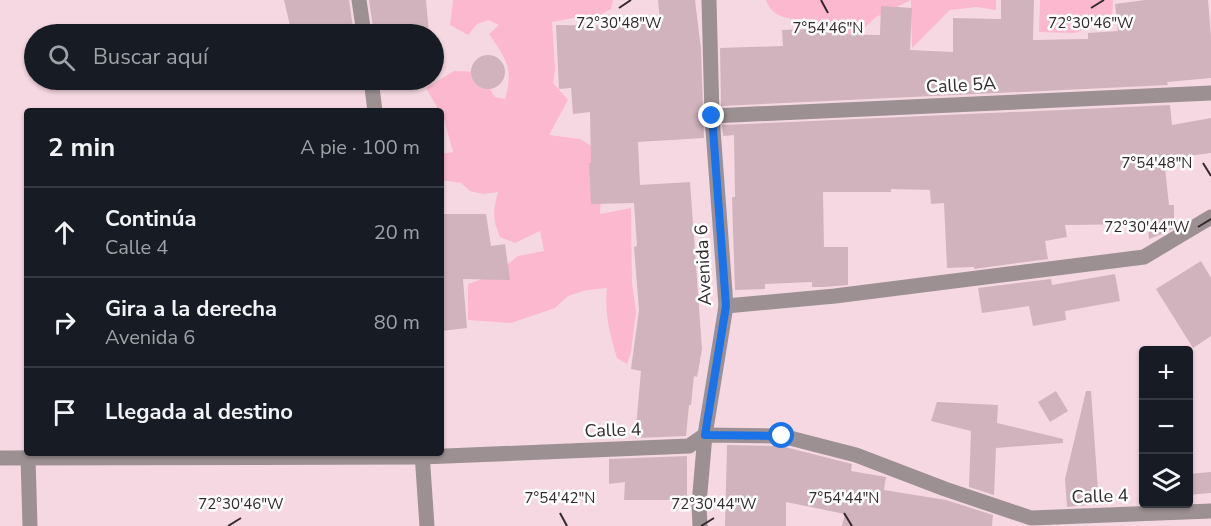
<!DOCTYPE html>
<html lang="es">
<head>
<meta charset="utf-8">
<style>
	body { margin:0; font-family:"Nunito Sans",sans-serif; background:#242831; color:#f1f3f6 }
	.controls { position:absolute; right:18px; bottom:18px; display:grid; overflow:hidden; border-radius:6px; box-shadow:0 2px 4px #0004 }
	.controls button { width:54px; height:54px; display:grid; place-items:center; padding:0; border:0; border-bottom:2px solid #363941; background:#171b24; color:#f1f3f6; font:30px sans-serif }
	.stop { position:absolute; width:18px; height:18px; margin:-14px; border:4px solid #1a73e8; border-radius:50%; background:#fff }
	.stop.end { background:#1a73e8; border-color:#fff; box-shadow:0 2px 6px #0008 }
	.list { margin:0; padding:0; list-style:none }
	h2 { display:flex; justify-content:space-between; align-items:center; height:78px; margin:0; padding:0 24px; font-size:26px }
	h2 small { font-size:20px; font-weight:400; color:#9ea1a6 }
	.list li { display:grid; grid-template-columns:39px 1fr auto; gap:18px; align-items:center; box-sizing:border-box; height:90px; padding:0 24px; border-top:2px solid #363941 }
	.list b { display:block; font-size:22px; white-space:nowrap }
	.list p { margin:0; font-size:20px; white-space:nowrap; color:#9ea1a6 }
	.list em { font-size:20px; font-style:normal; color:#9ea1a6 }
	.icon { flex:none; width:33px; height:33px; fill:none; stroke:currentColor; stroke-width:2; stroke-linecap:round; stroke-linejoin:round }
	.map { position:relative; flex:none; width:1211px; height:526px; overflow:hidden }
	.search { position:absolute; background:#171b24; box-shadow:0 2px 4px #0004; left:24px; top:24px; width:420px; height:66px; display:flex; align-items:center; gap:15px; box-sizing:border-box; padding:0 21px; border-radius:33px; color:#9ea1a6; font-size:22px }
	.panel { position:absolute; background:#171b24; box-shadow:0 2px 4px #0004; left:24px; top:108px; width:420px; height:348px; border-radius:6px }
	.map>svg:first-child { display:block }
	.green { fill:#fcb8cf }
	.building { fill:#d0b3bc }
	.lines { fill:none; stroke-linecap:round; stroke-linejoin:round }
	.street { stroke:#9c9093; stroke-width:15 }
	.route { stroke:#1a73e8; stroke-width:8 }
	.ticks { fill:none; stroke:#34292c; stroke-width:2 }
	.labels { text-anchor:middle; stroke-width:5; stroke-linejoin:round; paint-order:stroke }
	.street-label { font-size:18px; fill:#34292c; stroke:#fff }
	.ticks-label { font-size:15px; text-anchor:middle; fill:#34292c; stroke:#fff; stroke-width:5; stroke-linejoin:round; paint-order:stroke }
</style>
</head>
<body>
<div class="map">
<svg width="1211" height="526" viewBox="0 0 1211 526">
	<rect width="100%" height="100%" fill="#f6d8e2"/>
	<!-- green -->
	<g class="green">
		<path d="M 453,0 L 613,0 L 611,9 L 596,17 L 573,18 L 552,22 L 555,69 L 553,83 L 568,100 L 549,135 L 580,139 L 603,153 L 600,214 L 631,208 L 632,283 L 636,311 L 631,352 L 627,364 L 617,358 C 610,335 604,312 607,288 L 587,290 L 568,296 L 555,308 L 511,323 L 468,320 L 468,284 L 496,274 L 518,256 L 544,251 L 540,231 L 515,243 L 500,237 C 492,217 493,212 498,192 L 483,194 L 470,191 L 461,183 L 441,180 L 441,154 L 453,152 L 444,119 L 426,88 L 454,71 L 478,72 L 495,97 L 505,99 C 514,68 506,59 489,34 L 499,25 L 489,20 L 477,24 L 468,35 L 450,25 Z"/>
		<path d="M 766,0 L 996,0 L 996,10 L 976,7 L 950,10 L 912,48 L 911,0 L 876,17 L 854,37 L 850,58 L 811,29 L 805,20 C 789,19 772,18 766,0 Z"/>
		<path d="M 1040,0 L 1113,0 L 1112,18 L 1075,33 L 1039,32 Z"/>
	</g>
	<!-- building -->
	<g class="building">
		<path d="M 284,0 L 349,0 L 354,34 L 292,34 Z"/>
		<path d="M 369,0 L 426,0 L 429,34 L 374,34 Z"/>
		<path d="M 658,0 L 695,0 L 701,49 L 704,138 L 638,142 L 640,185 L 690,182 L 702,349 L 697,377 L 694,376 L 691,405 L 689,405 L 686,436 L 635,438 L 641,371 L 631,369 L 639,310 L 634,247 L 637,246 L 634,203 L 591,204 L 589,163 L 591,163 L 590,112 L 573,114 L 571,88 L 559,89 L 556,25 L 615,26 L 615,20 L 660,20 Z"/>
		<path d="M 1001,0 L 1034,0 L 1033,40 L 1088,39 L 1088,33 L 1118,31 L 1115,4 L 1145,0 L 1208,0 L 1211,37 L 1211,78 L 1167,82 L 1168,85 L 721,106 L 720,48 L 783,46 L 782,30 L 834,28 L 834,34 L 880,35 L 881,6 L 912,8 L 910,50 L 953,52 L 953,18 L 1001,19 Z"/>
		<circle cx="488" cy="72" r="17"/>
		<path d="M 1170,105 L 1172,125 L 1211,118 L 1211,153 L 1164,159 L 1169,205 L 1174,205 L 1174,228 L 1165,233 L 1149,239 L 1148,224 L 1065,225 L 1067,237 L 1045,241 L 1048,259 L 974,269 L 974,267 L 947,268 L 944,203 L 931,204 L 930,190 L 891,189 L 891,192 L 823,192 L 824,247 L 848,247 L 848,285 L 823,287 L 812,287 L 812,282 L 765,284 L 765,289 L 735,290 L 732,197 L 735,197 L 734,135 L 723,136 L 722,125 Z"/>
		<path d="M 441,214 L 486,214 L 491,246 L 505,244 L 510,280 L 463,279 L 467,328 L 441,331 Z"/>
		<path d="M 1201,261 L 1211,278 L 1211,336 L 1193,348 L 1156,289 Z"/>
		<path d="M 1115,274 L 1120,301 L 1065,311 L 1066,320 L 1033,326 L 1029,306 L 982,313 L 978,288 L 1051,279 L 1052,285 Z"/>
		<path d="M 1056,391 L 1068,411 L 1050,422 L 1038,402 Z"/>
		<path d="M 1086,391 L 1091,391 L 1099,504 L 1067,507 L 1065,479 Z"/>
		<path d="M 937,402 L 998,405 L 997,423 L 1063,439 L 1063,443 L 996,448 L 994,495 L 969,487 L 971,431 L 931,421 Z"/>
		<path d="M 727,445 L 781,446 L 852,464 L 851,471 L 886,477 L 884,490 L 946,500 L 993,515 L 992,526 L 842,526 L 845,514 L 786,502 L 786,526 L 725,526 Z"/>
		<path d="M 687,456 L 687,500 L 624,500 L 625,482 L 609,484 L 609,459 Z"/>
		<path d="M 1211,472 L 1211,493 L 1188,495 L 1188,474 Z"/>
	</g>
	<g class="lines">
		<!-- street -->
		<g class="street">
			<path d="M 359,0 L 364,34"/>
			<path d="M 371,80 L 375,111"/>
			<path d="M 712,116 L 1211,93"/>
			<path d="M 726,306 L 835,296 L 1144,257 L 1211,217"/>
			<path d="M 422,453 L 427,526"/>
			<path d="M 28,457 L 30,526"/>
			<path d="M 0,458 L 422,457 L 689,446 L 705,435 L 782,436 L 856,455 L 945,489 L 1031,518 L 1211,511"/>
			<path d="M 700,526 L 699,504 L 705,435 L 726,306 L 712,116 L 709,0"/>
		</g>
	</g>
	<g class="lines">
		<!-- route -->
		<path class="route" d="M 712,116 L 726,306 L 705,435 L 782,436"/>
	</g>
	<!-- ticks -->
	<path class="ticks" d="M 821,0 L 828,13M 619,8 L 631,0M 1091,8 L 1104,0M 1203,163 L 1211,176M 1198,227 L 1211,219M 560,513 L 567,526M 844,513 L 852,526M 228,526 L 241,518M 701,526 L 714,518"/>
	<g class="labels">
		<!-- street labels -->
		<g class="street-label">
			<text transform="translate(961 85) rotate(-3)" y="6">Calle 5A</text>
			<text transform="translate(703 265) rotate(-93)" y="6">Avenida 6</text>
			<text transform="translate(613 430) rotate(-2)" y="6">Calle 4</text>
			<text transform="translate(1100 496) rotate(-2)" y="6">Calle 4</text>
		</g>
	</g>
	<g class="ticks-label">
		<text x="619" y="28">72°30'48"W</text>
		<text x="1091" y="28">72°30'46"W</text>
		<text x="828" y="33">7°54'46"N</text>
		<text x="1157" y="168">7°54'48"N</text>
		<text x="1147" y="232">72°30'44"W</text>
		<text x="560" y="503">7°54'42"N</text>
		<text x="844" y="503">7°54'44"N</text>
		<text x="241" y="509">72°30'46"W</text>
		<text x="714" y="509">72°30'44"W</text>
	</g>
</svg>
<div class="controls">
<button>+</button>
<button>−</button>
<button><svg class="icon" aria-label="layers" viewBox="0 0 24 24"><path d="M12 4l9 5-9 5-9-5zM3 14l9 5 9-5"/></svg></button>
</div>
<div class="stop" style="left:782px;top:436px"></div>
<div class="stop end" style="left:712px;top:116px"></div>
<div class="search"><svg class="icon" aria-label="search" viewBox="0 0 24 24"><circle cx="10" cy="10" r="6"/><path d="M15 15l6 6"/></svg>Buscar aquí</div>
<section class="panel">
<h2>2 min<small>A pie · 100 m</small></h2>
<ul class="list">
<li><svg class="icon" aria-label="ahead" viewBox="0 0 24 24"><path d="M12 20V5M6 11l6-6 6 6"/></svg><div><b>Continúa</b><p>Calle 4</p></div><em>20 m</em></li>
<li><svg class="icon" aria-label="right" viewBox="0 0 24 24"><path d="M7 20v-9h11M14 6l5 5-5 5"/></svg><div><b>Gira a la derecha</b><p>Avenida 6</p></div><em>80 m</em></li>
<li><svg class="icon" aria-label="arrive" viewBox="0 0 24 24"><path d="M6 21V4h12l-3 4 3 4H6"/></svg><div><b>Llegada al destino</b></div></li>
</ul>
</section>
</div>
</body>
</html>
